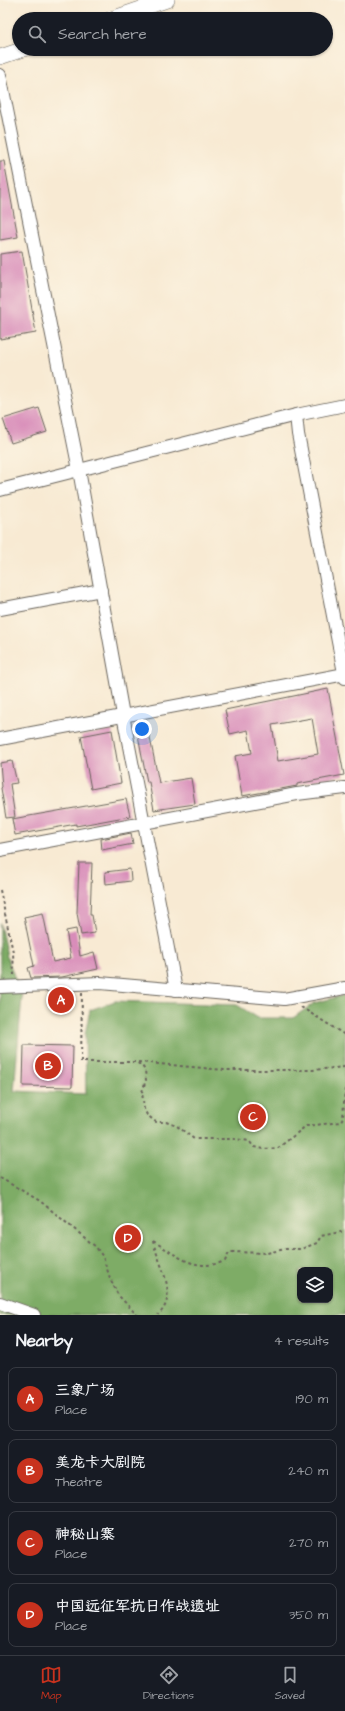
<!DOCTYPE html>
<html lang="en">
<head>
<meta charset="utf-8">
<style>
	body { margin:0; font-family:"Architects Daughter","LXGW WenKai TC",sans-serif; background:#20242c; color:#f1f3f6 }
	.controls { position:absolute; right:12px; bottom:12px; display:grid; overflow:hidden; border-radius:8px; box-shadow:0 1px 3px #0004 }
	.controls button { width:36px; height:36px; display:grid; place-items:center; padding:0; border:0; border-bottom:1px solid #363941; background:#171b24; color:#f1f3f6; font:20px sans-serif }
	.you { position:absolute; left:142px; top:729px; width:14px; height:14px; margin:-10px; border:3px solid #fff; border-radius:50%; background:#1a73e8; box-shadow:0 0 0 6px #1a73e833 }
	.badge { display:grid; place-items:center; width:26px; height:26px; border-radius:50%; background:#c8321e; color:#fff; font-size:13px; font-weight:700 }
	.pin { position:absolute; translate:-50% -50%; border:2px solid #fff; box-shadow:0 1px 4px #0006 }
	.list { margin:0; padding:0; list-style:none }
	h2 { display:flex; justify-content:space-between; align-items:center; height:52px; margin:0; padding:0 16px; font-size:17px }
	h2 small { font-size:13px; font-weight:400; color:#9ea1a6 }
	.list li { display:grid; grid-template-columns:26px 1fr auto; gap:12px; align-items:center; box-sizing:border-box; height:64px; margin:0 8px 8px; padding:0 8px; border:1px solid #363941; border-radius:8px }
	.list b { display:block; font-size:15px; white-space:nowrap }
	.list p { margin:0; font-size:13px; white-space:nowrap; color:#9ea1a6 }
	.list em { font-size:13px; font-style:normal; color:#9ea1a6 }
	.icon { flex:none; width:22px; height:22px; fill:none; stroke:currentColor; stroke-width:2; stroke-linecap:round; stroke-linejoin:round }
	.map { position:relative; flex:none; width:345px; height:1315px; overflow:hidden }
	.search { position:absolute; background:#171b24; box-shadow:0 1px 3px #0004; left:12px; right:12px; top:12px; height:44px; display:flex; align-items:center; gap:10px; box-sizing:border-box; padding:0 14px; border-radius:22px; color:#9ea1a6; font-size:15px }
	.sheet { height:340px; background:#171b24 }
	nav { display:flex; justify-content:space-around; align-items:center; box-sizing:border-box; height:56px; border-top:1px solid #363941; background:#171b24; font-size:11px; color:#9ea1a6 }
	nav a { display:grid; justify-items:center; gap:2px }
	nav .on { color:#c8321e }
	.map>svg:first-child { display:block }
	.forest { fill:#7eac66; stroke:#4d6441; fill-rule:evenodd }
	.building { fill:#d88cb9; fill-rule:evenodd }
	.lines { fill:none; stroke-linecap:round; stroke-linejoin:round }
	.minor-casing { stroke:#69645c; stroke-width:14 }
	.major-casing { stroke:#69645c; stroke-width:16 }
	.path { stroke:#69645c; stroke-width:2; stroke-dasharray:3 3; stroke-linecap:butt }
	.minor { stroke:#fff; stroke-width:12 }
	.major { stroke:#fff; stroke-width:15 }
</style>
</head>
<body>
<div class="map">
<svg width="345" height="1315" viewBox="0 0 345 1315">
	<rect width="100%" height="100%" fill="#fcf5e5"/>
	<filter id="ink" filterUnits="userSpaceOnUse"><feTurbulence type="fractalNoise" baseFrequency=".025" numOctaves="2"/><feDisplacementMap in="SourceGraphic" scale="8" xChannelSelector="R" yChannelSelector="G"/><feConvolveMatrix kernelMatrix="1 2 1 2 8 2 1 2 1" color-interpolation-filters="sRGB"/></filter>
	<filter id="wash" filterUnits="userSpaceOnUse"><feTurbulence type="fractalNoise" baseFrequency=".012" numOctaves="4" result="noise"/><feDisplacementMap in="SourceGraphic" scale="16" xChannelSelector="R" yChannelSelector="G"/><feGaussianBlur stdDeviation="0.9" result="paint"/><feColorMatrix in="noise" values="0 0 0 0 0 0 0 0 0 0 0 0 0 0 0 0 0 1.4 0 .05"/><feComposite in="paint" operator="in"/></filter>
	<g filter="url(#wash)">
		<rect width="100%" height="100%" fill="#f8ead3"/>
		<!-- forest -->
		<path class="forest" d="M 0,923 L 7,957 L 22,997 L 14,1091 L 86,1094 L 85,1034 L 90,1010 L 115,1001 L 237,1005 L 258,1018 L 293,1018 L 314,1003 L 345,995 L 345,1315 L 0,1315 ZM 300,1270 L 330,1270 L 330,1300 L 300,1300 Z"/>
		<g id="blocks">
			<!-- building -->
			<g class="building">
				<path d="M 0,161 L 4,161 L 18,237 L 0,240 Z"/>
				<path d="M 22,251 L 36,333 L 0,339 L 0,254 Z"/>
				<path d="M 39,408 L 47,432 L 11,443 L 3,419 Z"/>
				<path d="M 328,689 L 344,775 L 297,784 L 297,786 L 242,796 L 235,756 L 252,753 L 248,730 L 230,734 L 225,710 ZM 312,718 L 318,754 L 278,761 L 272,725 Z"/>
				<path d="M 112,730 L 121,783 L 91,789 L 81,736 Z"/>
				<path d="M 149,733 L 159,783 L 191,778 L 195,804 L 154,810 L 149,782 L 147,782 L 138,735 Z"/>
				<path d="M 12,761 L 17,783 L 10,784 L 15,817 L 6,818 L 1,788 L 2,787 L 0,763 Z"/>
				<path d="M 126,799 L 130,816 L 76,826 L 76,824 L 15,835 L 12,819 Z"/>
				<path d="M 131,833 L 133,844 L 102,850 L 101,839 Z"/>
				<path d="M 79,863 L 92,863 L 90,915 L 92,915 L 95,933 L 81,935 L 77,913 Z"/>
				<path d="M 130,869 L 131,881 L 106,884 L 105,872 Z"/>
				<path d="M 43,913 L 53,962 L 71,958 L 66,931 L 76,929 L 80,956 L 94,952 L 98,969 L 62,977 L 31,978 L 28,968 L 34,966 L 24,917 Z"/>
				<path d="M 24,1045 L 73,1046 L 72,1087 L 23,1086 Z"/>
			</g>
		</g>
	</g>
	<g filter="url(#ink)">
		<use href="#blocks" fill-opacity="0" stroke="#69645c" stroke-width="1"/>
		<g class="lines">
			<defs>
				<g id="minor">
					<path d="M 0,75 L 79,470 L 123,715 L 176,990"/>
					<path d="M 296,415 L 298,434 L 345,678"/>
					<path d="M 0,490 L 296,415 L 345,405"/>
					<path d="M 0,609 L 101,590"/>
					<path d="M 0,739 L 345,674"/>
					<path d="M 0,850 L 297,794 L 345,788"/>
					<path d="M 0,987 L 100,983 L 284,999 L 345,988"/>
					<path d="M 0,1303 L 34,1315"/>
				</g>
				<g id="major">
					<path d="M 111,19 L 167,0"/>
					<path d="M 0,57 L 24,49"/>
				</g>
			</defs>
			<!-- minor casing -->
			<use href="#minor" class="minor-casing"/>
			<!-- major casing -->
			<use href="#major" class="major-casing"/>
			<!-- path -->
			<g class="path">
				<path d="M 0,890 L 13,952 L 14,975"/>
				<path d="M 82,993 L 81,1062 L 136,1062 L 142,1066 L 145,1070 L 146,1080 L 142,1092 L 144,1109 L 147,1115 L 156,1122 L 166,1122 L 177,1126 L 194,1139 L 236,1139 L 249,1141 L 254,1147 L 263,1149 L 278,1148 L 306,1126 L 341,1122 L 343,1118 L 345,1088"/>
				<path d="M 301,1007 L 345,1035"/>
				<path d="M 138,1062 L 224,1070 L 313,1070 L 345,1067"/>
				<path d="M 0,1178 L 40,1201 L 96,1247 L 103,1257 L 110,1278 L 118,1295 L 137,1315"/>
				<path d="M 153,1241 C 178,1256 195,1273 225,1261 L 229,1253 L 233,1252 L 267,1253 L 285,1249 L 301,1249 L 317,1243 L 321,1236 L 345,1231"/>
				<path d="M 153,1241 C 158,1264 180,1295 158,1315"/>
			</g>
			<!-- minor -->
			<use href="#minor" class="minor"/>
			<!-- major -->
			<use href="#major" class="major"/>
		</g>
	</g>
</svg>
<div class="controls">
<button><svg class="icon" aria-label="layers" viewBox="0 0 24 24"><path d="M12 4l9 5-9 5-9-5zM3 14l9 5 9-5"/></svg></button>
</div>
<div class="you"></div>
<div class="pin badge" style="left:61px;top:1000px">A</div>
<div class="pin badge" style="left:48px;top:1066px">B</div>
<div class="pin badge" style="left:253px;top:1117px">C</div>
<div class="pin badge" style="left:128px;top:1238px">D</div>
<div class="search"><svg class="icon" aria-label="search" viewBox="0 0 24 24"><circle cx="10" cy="10" r="6"/><path d="M15 15l6 6"/></svg>Search here</div>
</div>
<section class="sheet">
<h2>Nearby<small>4 results</small></h2>
<ul class="list">
<li><span class="badge">A</span><div><b>三象广场</b><p>Place</p></div><em>190 m</em></li>
<li><span class="badge">B</span><div><b>美龙卡大剧院</b><p>Theatre</p></div><em>240 m</em></li>
<li><span class="badge">C</span><div><b>神秘山寨</b><p>Place</p></div><em>270 m</em></li>
<li><span class="badge">D</span><div><b>中国远征军抗日作战遗址</b><p>Place</p></div><em>350 m</em></li>
</ul>
</section>
<nav>
<a class="on"><svg class="icon" aria-label="map" viewBox="0 0 24 24"><path d="M3 6l6-2 6 2 6-2v14l-6 2-6-2-6 2zM9 4v14M15 6v14"/></svg>Map</a>
<a><svg class="icon" aria-label="directions" viewBox="0 0 24 24"><path d="M12 3l9 9-9 9-9-9zM9 14v-3h6M13 9l2 2-2 2"/></svg>Directions</a>
<a><svg class="icon" aria-label="saved" viewBox="0 0 24 24"><path d="M7 4h10v16l-5-4-5 4z"/></svg>Saved</a>
</nav>
</body>
</html>
